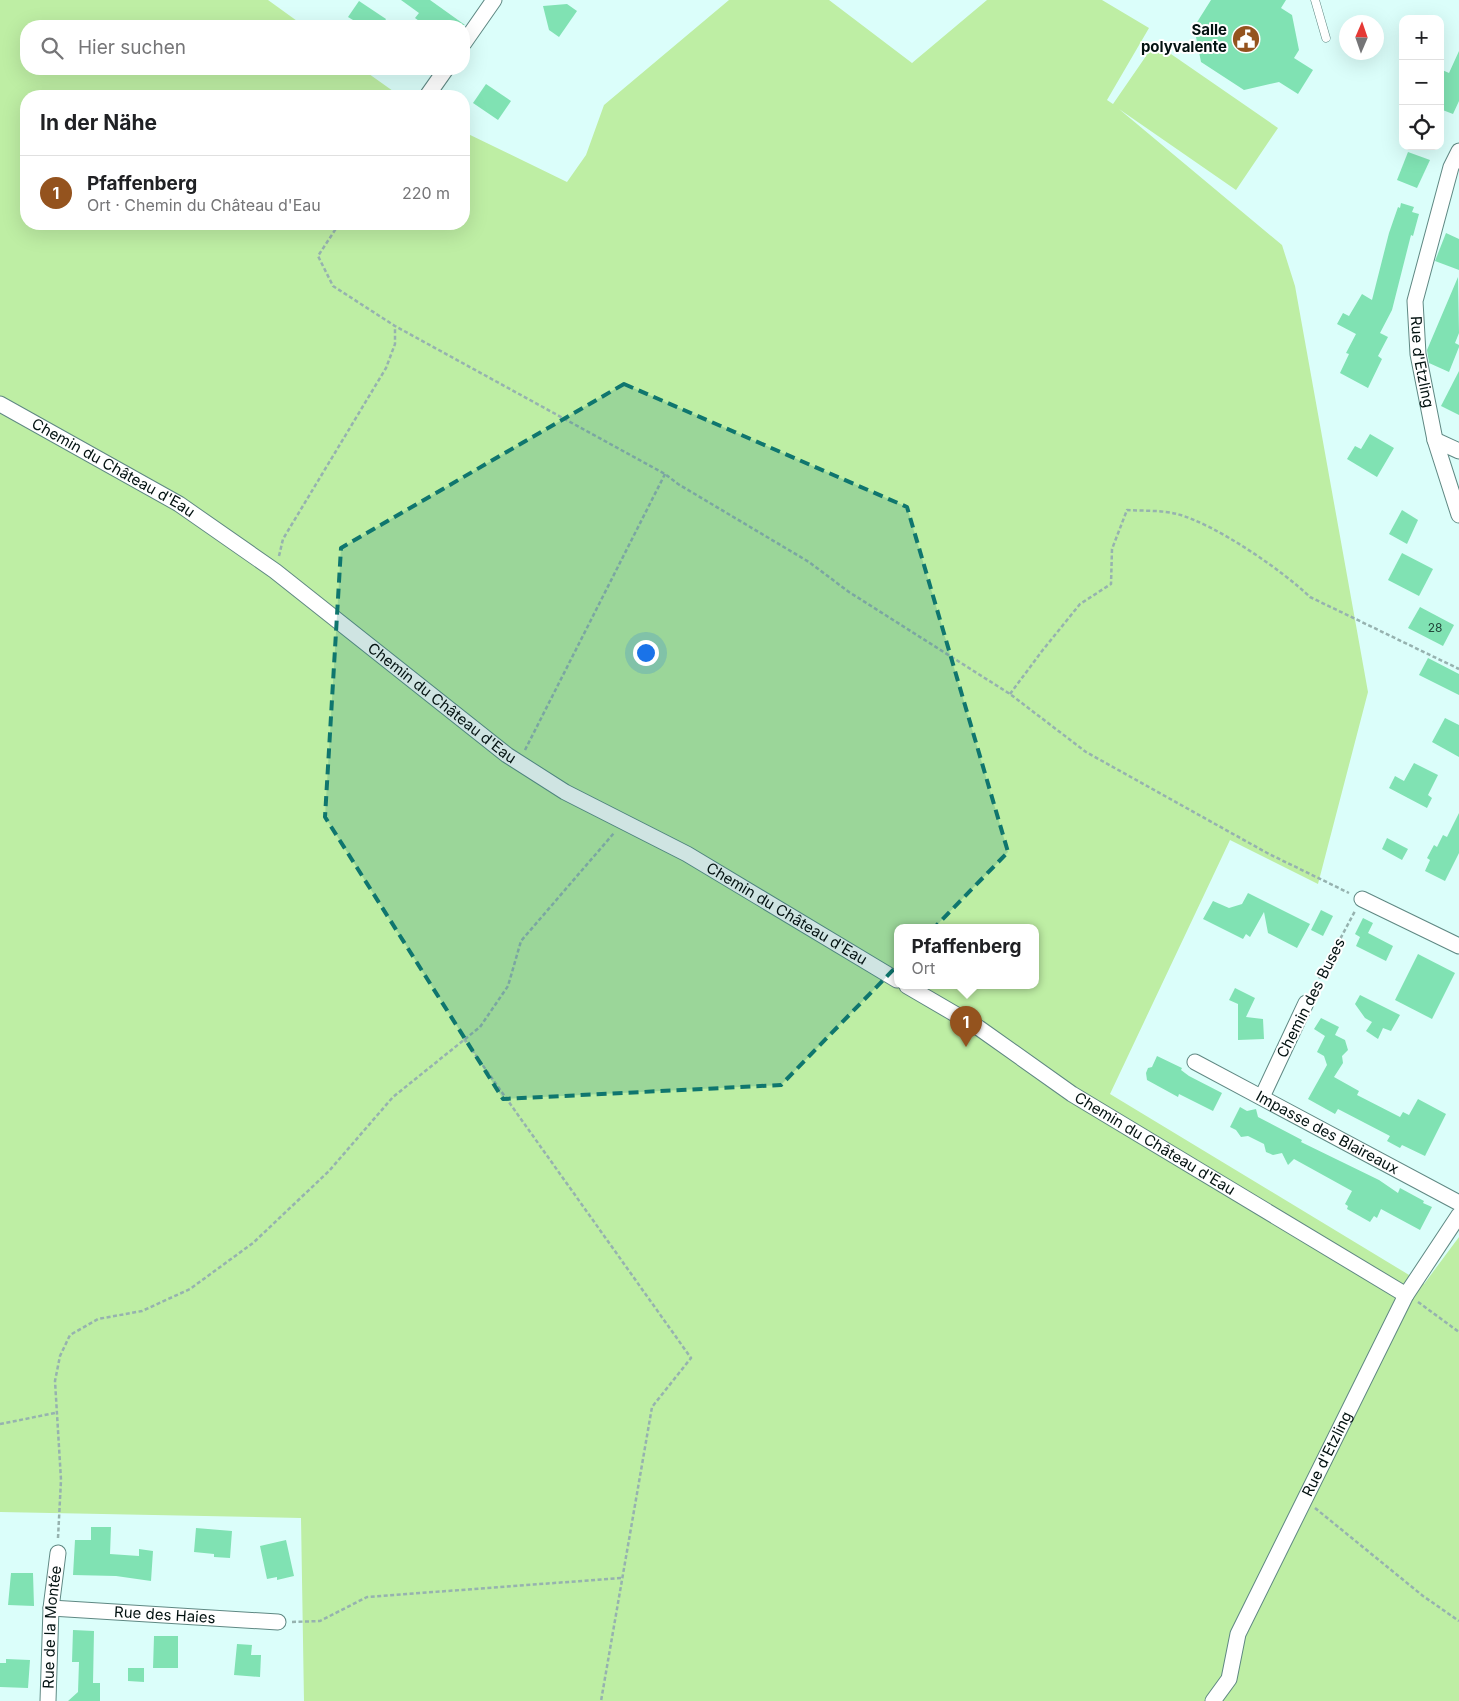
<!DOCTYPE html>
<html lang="de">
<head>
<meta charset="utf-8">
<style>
	body { margin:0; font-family:Inter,sans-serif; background:#f2f2f2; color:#202124 }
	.controls { position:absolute; right:15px; top:15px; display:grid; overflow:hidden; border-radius:10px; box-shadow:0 5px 20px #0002 }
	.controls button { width:45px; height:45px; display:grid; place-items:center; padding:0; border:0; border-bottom:1px solid #e0e0e0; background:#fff; color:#202124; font:25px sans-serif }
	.compass { position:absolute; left:1339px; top:15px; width:45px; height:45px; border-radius:50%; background:#fff; box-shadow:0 5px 20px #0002; rotate:2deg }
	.you { position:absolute; left:645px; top:652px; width:18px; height:18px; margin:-12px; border:4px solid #fff; border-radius:50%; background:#1a73e8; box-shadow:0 0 0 8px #1a73e833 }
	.badge { display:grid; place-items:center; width:32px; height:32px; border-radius:50%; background:#94531e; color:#fff; font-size:16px; font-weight:700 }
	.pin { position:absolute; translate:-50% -41px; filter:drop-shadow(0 1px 2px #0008) }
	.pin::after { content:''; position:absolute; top:26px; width:18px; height:15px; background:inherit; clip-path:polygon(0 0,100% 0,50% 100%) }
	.popup { position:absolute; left:894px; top:924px; width:145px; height:65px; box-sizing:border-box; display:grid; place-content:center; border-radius:10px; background:#fff; filter:drop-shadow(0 1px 4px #0005); font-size:16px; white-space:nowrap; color:#757577 }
	.popup b { font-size:19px; color:#202124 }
	.popup::after { content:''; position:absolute; left:50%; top:100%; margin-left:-10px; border:10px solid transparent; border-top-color:#fff }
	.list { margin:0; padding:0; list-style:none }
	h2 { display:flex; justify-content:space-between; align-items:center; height:65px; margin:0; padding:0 20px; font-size:21px }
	h2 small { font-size:16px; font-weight:400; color:#757577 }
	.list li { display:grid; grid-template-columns:32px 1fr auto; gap:15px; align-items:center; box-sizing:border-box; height:75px; padding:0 20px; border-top:1px solid #e0e0e0 }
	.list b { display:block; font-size:19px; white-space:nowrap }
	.list p { margin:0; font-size:16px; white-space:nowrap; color:#757577 }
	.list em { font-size:16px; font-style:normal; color:#757577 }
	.icon { flex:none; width:28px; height:28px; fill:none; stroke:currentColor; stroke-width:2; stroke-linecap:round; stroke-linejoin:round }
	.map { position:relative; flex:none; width:1459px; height:1701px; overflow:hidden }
	.search { position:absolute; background:#fff; box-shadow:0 5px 20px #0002; left:20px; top:20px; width:450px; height:55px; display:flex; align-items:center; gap:12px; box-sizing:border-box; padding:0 18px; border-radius:20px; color:#757577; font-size:19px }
	.panel { position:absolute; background:#fff; box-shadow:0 5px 20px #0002; left:20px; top:90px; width:450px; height:140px; border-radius:20px }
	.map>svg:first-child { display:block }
	.green { fill:#beeea4; fill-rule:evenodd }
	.building { fill:#80e2b3 }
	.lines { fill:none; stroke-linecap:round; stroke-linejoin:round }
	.lane-casing { stroke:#5f8883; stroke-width:9 }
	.street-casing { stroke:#5f8883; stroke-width:17 }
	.path { stroke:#96b2af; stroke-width:2.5; stroke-dasharray:4 2.5; stroke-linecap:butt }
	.lane { stroke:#fff; stroke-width:8 }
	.street { stroke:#fff; stroke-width:15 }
	.marked { fill:#0f766e; fill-opacity:0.2; stroke:#0f766e; stroke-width:4; stroke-dasharray:10 6; stroke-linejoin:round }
	.labels { text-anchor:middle; stroke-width:4; stroke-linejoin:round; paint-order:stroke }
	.number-label { font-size:12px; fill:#22463a }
	.poi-label { font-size:15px; font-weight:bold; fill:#031211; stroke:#fff; text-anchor:end }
	.street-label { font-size:15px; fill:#031211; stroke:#fff }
</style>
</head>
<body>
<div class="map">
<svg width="1459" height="1701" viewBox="0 0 1459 1701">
	<rect width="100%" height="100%" fill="#dbfefa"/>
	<!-- green -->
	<path class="green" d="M 0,0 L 268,0 L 304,26 L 26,26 L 26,69 L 362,69 L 400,96 L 26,96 L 26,224 L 464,224 L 464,132 L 567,182 L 586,155 L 604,105 L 729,0 L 829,0 L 912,63 L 987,0 L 1102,0 L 1149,28 L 1107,100 L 1113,104 L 1155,43 L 1278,128 L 1236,190 L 1119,109 L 1282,245 L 1295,286 L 1368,692 L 1318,884 L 1230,840 L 1110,1094 L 1424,1284 L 1459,1237 L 1459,1701 L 304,1701 L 301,1518 L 0,1512 ZM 897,928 L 1035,928 L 1035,986 L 897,986 Z"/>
	<!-- building -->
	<g class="building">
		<path d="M 401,0 L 430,0 L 465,25 L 426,26 L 415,18 L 419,13 Z"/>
		<path d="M 1211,0 L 1286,0 L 1281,8 L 1292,15 L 1299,50 L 1294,58 L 1313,70 L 1298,94 L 1279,82 L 1244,90 L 1201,62 L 1194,27 Z"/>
		<path d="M 359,1 L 386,19 L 382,26 L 363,26 L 348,17 Z"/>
		<path d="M 567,4 L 577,11 L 559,37 L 549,30 L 543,6 Z"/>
		<path d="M 1459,51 L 1459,101 L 1453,114 L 1440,109 L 1440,69 L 1449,73 Z"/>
		<path d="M 486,84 L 511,101 L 498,120 L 473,103 Z"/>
		<path d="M 1408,152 L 1430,160 L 1417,188 L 1397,180 Z"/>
		<path d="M 1401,203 L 1414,207 L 1412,212 L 1419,214 L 1413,236 L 1411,235 L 1392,310 L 1380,333 L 1388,337 L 1378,356 L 1382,359 L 1368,388 L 1340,373 L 1349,354 L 1346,353 L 1356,334 L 1337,324 L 1343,313 L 1349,316 L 1362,294 L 1372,300 L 1389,233 L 1398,207 L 1400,208 Z"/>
		<path d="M 1446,233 L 1459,239 L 1459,270 L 1435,261 Z"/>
		<path d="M 1458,277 L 1459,333 L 1455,343 L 1459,345 L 1459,347 L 1449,372 L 1429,363 L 1427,350 Z"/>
		<path d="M 1459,371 L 1459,415 L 1441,406 Z"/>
		<path d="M 1370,434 L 1394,448 L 1377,477 L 1347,459 L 1355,446 L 1361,449 Z"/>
		<path d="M 1402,510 L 1418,520 L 1407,544 L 1389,534 Z"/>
		<path d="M 1402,553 L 1433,569 L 1419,596 L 1388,580 Z"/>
		<path d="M 1420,607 L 1454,625 L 1443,646 L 1408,628 Z"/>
		<path d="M 1428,658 L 1459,674 L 1459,695 L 1419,675 Z"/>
		<path d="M 1445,718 L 1459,725 L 1459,757 L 1432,742 Z"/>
		<path d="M 1414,763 L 1438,775 L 1428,795 L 1432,798 L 1427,808 L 1389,788 L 1395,776 L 1404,781 Z"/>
		<path d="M 1459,813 L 1459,853 L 1445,881 L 1425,871 L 1430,860 L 1427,858 L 1434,845 L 1437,847 L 1443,835 L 1447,837 Z"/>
		<path d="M 1387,838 L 1408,849 L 1402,860 L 1382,849 Z"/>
		<path d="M 1248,893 L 1310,924 L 1297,948 L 1268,933 L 1264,912 L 1250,937 L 1246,934 L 1243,939 L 1203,919 L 1213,901 L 1229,908 L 1242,904 Z"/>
		<path d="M 1321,910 L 1333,916 L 1323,936 L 1311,930 Z"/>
		<path d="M 1363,918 L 1373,923 L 1368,933 L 1393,946 L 1386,961 L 1356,946 L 1360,937 L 1355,934 Z"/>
		<path d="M 1418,954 L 1455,973 L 1432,1019 L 1395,1000 Z"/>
		<path d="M 1235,988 L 1255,998 L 1246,1017 L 1263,1019 L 1264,1039 L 1238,1040 L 1238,1004 L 1229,1000 Z"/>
		<path d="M 1360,995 L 1400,1015 L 1391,1031 L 1383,1028 L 1378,1039 L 1366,1031 L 1372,1022 L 1365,1018 L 1355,1004 Z"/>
		<path d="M 1321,1018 L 1339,1027 L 1335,1035 L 1345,1040 L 1348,1050 L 1342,1056 L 1343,1063 L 1334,1077 L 1359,1091 L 1357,1095 L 1400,1117 L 1403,1112 L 1409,1115 L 1418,1099 L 1446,1114 L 1425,1156 L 1402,1145 L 1400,1148 L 1387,1141 L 1390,1136 L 1338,1109 L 1335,1114 L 1308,1099 L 1327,1065 L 1324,1056 L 1317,1052 L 1325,1036 L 1314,1029 Z"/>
		<path d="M 1157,1056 L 1182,1068 L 1181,1070 L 1189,1076 L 1222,1093 L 1213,1111 L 1179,1094 L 1178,1097 L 1147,1080 L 1146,1073 L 1148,1068 L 1152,1067 Z"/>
		<path d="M 1240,1107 L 1247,1111 L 1256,1109 L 1258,1117 L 1302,1140 L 1301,1142 L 1379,1180 L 1398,1193 L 1400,1188 L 1424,1201 L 1423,1203 L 1432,1207 L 1420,1230 L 1381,1209 L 1377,1218 L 1374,1216 L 1370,1222 L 1347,1209 L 1348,1206 L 1345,1204 L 1352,1191 L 1294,1159 L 1288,1165 L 1282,1153 L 1273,1155 L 1266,1152 L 1264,1144 L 1248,1136 L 1241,1137 L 1236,1130 L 1230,1127 Z"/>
		<path d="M 91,1527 L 111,1527 L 110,1554 L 139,1556 L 139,1549 L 153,1551 L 151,1581 L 116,1576 L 73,1575 L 75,1540 L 91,1540 Z"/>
		<path d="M 196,1528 L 232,1531 L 230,1558 L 214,1557 L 214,1554 L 194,1552 Z"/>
		<path d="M 286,1540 L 294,1576 L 277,1580 L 277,1577 L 267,1579 L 260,1546 Z"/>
		<path d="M 11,1573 L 33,1573 L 34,1606 L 8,1605 Z"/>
		<path d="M 73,1630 L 94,1631 L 93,1683 L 100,1683 L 100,1701 L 68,1701 L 78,1692 L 79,1662 L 72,1662 Z"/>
		<path d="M 154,1636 L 178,1636 L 178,1668 L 153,1668 Z"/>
		<path d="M 237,1644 L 252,1645 L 251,1655 L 261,1655 L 260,1677 L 234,1675 Z"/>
		<path d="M 6,1659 L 30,1660 L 28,1688 L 0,1687 L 0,1663 L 6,1663 Z"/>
		<path d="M 128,1668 L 144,1668 L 144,1682 L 128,1681 Z"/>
	</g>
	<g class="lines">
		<defs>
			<path id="lane" d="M 1315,0 L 1326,38"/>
			<g id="street">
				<path d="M 464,43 L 494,0"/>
				<path d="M 427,96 L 446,69"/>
				<path id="s1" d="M 1459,151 L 1451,167 L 1415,301 L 1418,354 L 1435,440 L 1459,515"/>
				<path id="s2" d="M 0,404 L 179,504 L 275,571 L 507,755 L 565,792 L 687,854 L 897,980"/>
				<path d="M 1435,440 L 1459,451"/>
				<path d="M 1362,899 L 1459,946"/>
				<path id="s3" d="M 907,986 L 979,1028 L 1072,1094 L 1406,1295"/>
				<path id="s4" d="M 1195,1062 L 1459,1203"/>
				<path d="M 1262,1097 L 1306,1003"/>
				<path id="s5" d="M 51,1608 L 278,1622"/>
				<path id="s6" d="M 48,1701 L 51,1608 L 58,1553"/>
				<path id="s7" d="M 1213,1701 L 1229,1679 L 1238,1634 L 1406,1295 L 1459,1215"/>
			</g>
		</defs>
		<!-- lane casing -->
		<use href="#lane" class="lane-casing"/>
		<!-- street casing -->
		<use href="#street" class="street-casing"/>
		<!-- path -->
		<g class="path">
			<path d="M 339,224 L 318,256 L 333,286 L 395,326 L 665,474 L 678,484 L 809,562 L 849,592 L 1010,694 L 1086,752 L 1269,854 L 1349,893"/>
			<path d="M 279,556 L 283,539 L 386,368 L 395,344 L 395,326"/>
			<path d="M 1010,694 L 1042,651 L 1080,604 L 1111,584 L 1112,549 L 1127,510 C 1143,511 1162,510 1177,514 C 1215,524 1282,570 1310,597 L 1459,669"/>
			<path d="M 525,750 L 665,474"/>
			<path d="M 1313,990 L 1355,911"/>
			<path d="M 464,1039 L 691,1358 L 652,1407 L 601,1701"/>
			<path d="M 1418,1302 L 1459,1332"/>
			<path d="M 0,1424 L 55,1413"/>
			<path d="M 1315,1508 L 1423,1596 L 1459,1621"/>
			<path d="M 58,1538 L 61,1480 L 55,1381 L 60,1356 L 70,1335 L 98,1319 L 142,1311 L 190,1289 L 253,1243 L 329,1171 L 393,1097 L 480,1027 L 508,986 L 521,941 L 614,833"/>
			<path d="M 292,1622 L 320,1621 L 367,1597 L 621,1578"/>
		</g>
		<!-- lane -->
		<use href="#lane" class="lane"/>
		<!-- street -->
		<use href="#street" class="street"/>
	</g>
	<!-- marked area -->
	<path class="marked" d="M 624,384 L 907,507 L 1008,852 L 781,1085 L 503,1099 L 325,817 L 341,548 Z"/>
	<!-- icons -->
	<defs>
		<symbol id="civic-disc" viewBox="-11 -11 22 22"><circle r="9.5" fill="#94531e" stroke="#fff"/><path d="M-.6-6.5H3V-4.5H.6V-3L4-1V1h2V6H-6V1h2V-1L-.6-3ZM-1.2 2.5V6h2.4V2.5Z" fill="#fff"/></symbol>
	</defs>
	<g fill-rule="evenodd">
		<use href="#civic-disc" x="1230" y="23" width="32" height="32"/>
	</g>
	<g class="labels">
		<!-- number labels -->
		<g class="number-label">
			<text x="1435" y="632">28</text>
		</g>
		<!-- poi labels -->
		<g class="poi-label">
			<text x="1227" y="35">Salle<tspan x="1227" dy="17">polyvalente</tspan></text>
		</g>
		<!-- street labels -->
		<g class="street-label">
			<text dy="5" stroke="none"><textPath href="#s1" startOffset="218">Rue d'Etzling</textPath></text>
			<text dy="5" stroke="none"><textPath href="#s2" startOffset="130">Chemin du Château d'Eau</textPath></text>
			<text dy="5" stroke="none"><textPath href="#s2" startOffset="535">Chemin du Château d'Eau</textPath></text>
			<text dy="5" stroke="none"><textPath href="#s2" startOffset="940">Chemin du Château d'Eau</textPath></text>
			<text transform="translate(1311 998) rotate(-63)" y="5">Chemin des Buses</text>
			<text dy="5" stroke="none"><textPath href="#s4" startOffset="150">Impasse des Blaireaux</textPath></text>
			<text dy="5" stroke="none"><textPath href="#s3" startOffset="294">Chemin du Château d'Eau</textPath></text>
			<text dy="5" stroke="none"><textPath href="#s7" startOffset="274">Rue d'Etzling</textPath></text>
			<text dy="5" stroke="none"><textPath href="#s5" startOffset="114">Rue des Haies</textPath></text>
			<text dy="5" stroke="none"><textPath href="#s6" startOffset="74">Rue de la Montée</textPath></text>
		</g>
	</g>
</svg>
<div class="controls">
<button>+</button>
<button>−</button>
<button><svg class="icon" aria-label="locate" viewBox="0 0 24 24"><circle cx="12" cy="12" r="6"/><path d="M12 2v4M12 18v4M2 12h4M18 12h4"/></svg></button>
</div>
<svg class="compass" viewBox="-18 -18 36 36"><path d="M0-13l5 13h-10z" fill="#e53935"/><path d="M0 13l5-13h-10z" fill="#757577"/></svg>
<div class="you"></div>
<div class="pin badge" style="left:966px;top:1047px">1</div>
<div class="popup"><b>Pfaffenberg</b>Ort</div>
<div class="search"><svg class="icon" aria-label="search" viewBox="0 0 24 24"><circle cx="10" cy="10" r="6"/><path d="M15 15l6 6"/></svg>Hier suchen</div>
<section class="panel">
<h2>In der Nähe<small></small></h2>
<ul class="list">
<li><span class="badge">1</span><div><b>Pfaffenberg</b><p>Ort · Chemin du Château d'Eau</p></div><em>220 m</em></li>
</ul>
</section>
</div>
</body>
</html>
